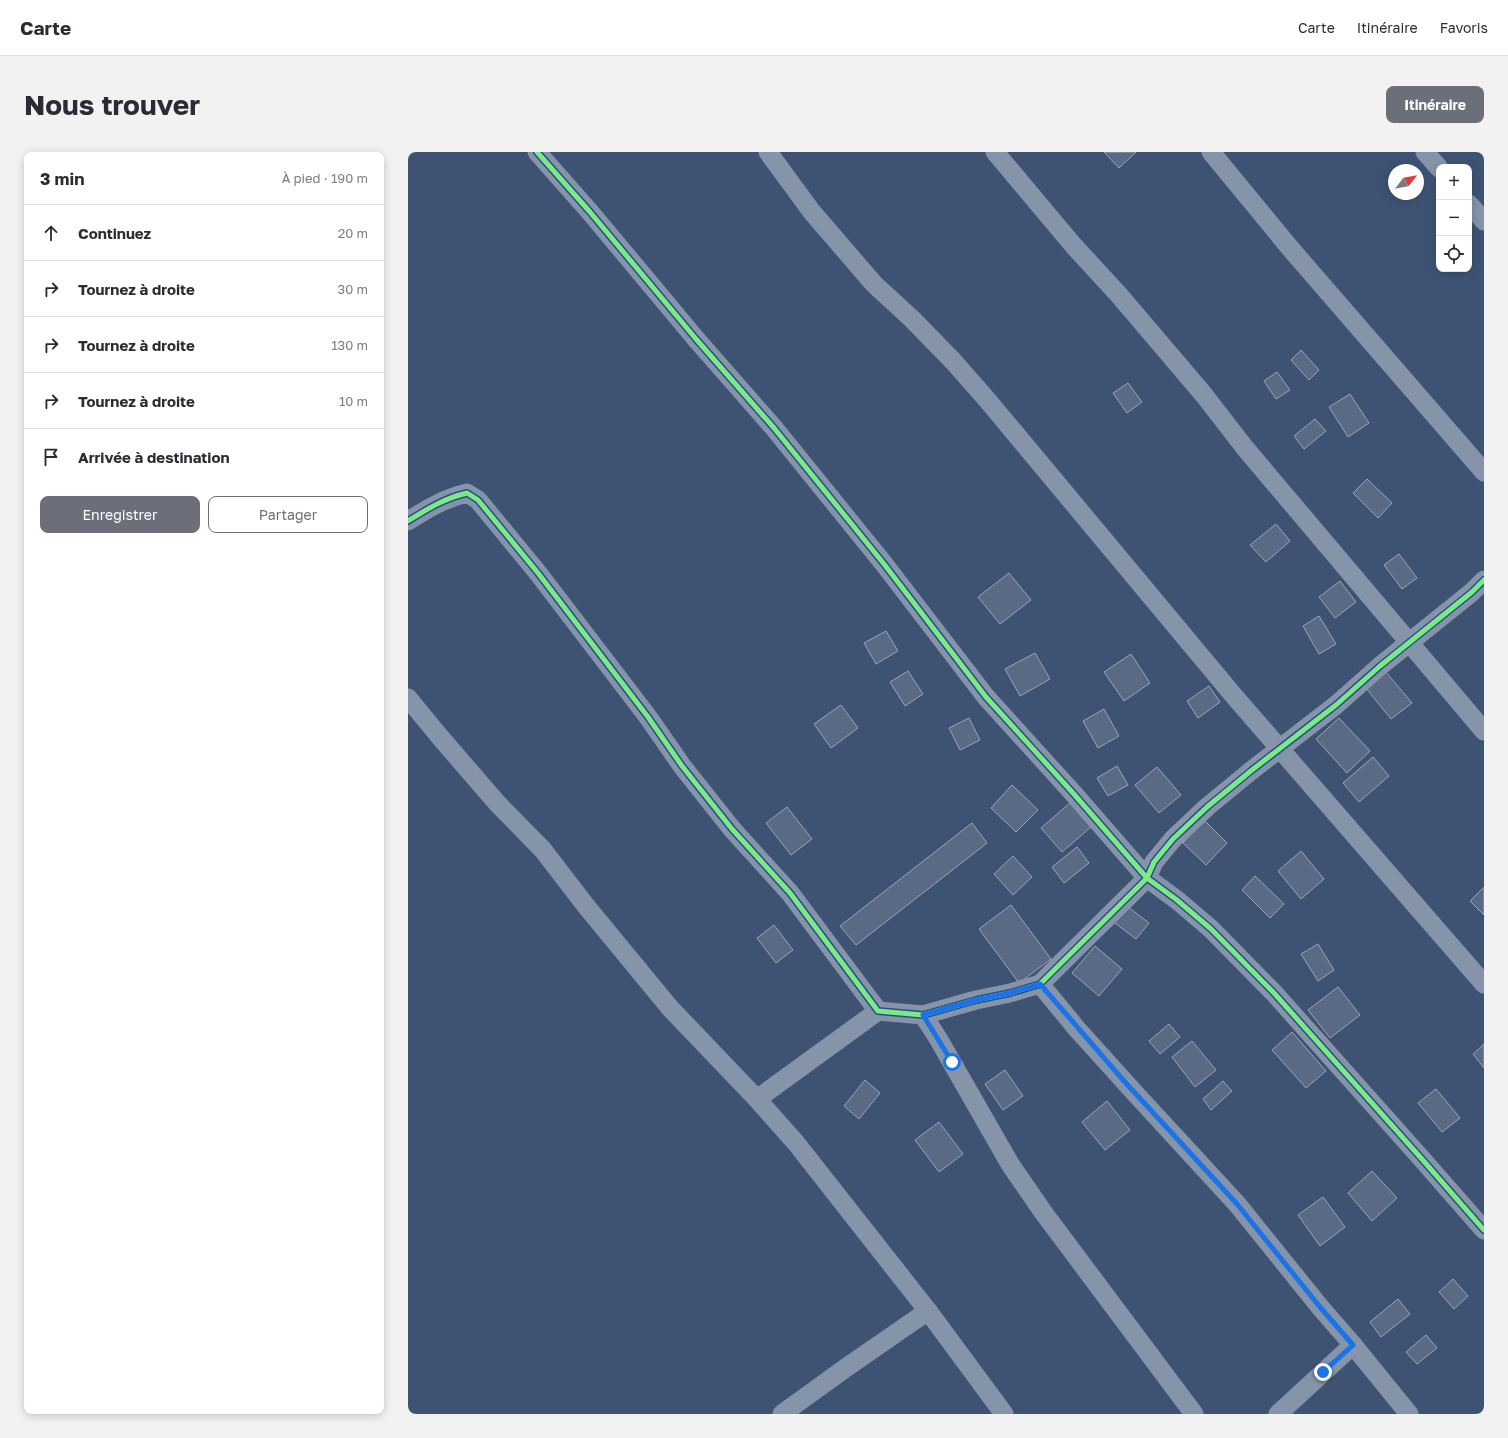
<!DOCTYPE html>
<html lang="fr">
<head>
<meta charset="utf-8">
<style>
	body { margin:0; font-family:"Golos Text",sans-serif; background:#f2f2f3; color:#2b2b33 }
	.controls { position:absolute; right:12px; top:12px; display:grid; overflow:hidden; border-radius:8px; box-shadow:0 2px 10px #0003 }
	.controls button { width:36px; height:36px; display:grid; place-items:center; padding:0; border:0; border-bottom:1px solid #e1e1e2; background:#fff; color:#2b2b33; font:20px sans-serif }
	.compass { position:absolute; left:980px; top:12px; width:36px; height:36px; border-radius:50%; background:#fff; box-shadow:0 2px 10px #0003; rotate:59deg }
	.stop { position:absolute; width:12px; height:12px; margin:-9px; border:3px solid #1a73e8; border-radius:50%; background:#fff }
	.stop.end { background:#1a73e8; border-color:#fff; box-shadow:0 1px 4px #0008 }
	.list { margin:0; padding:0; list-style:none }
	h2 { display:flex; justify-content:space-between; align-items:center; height:52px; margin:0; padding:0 16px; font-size:17px }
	h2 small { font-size:13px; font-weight:400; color:#7c7c81 }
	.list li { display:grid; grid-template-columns:26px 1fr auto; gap:12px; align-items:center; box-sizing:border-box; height:56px; padding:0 16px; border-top:1px solid #e1e1e2 }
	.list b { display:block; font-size:15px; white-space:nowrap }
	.list em { font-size:13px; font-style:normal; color:#7c7c81 }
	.actions { display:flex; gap:8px; padding:12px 16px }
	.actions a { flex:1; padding:9px 0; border:1px solid #6c6f79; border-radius:8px; text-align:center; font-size:14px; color:#6c6f79 }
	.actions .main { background:#6c6f79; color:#fff }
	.icon { flex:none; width:22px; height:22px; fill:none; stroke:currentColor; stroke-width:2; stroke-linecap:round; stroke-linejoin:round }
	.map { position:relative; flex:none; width:1076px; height:1262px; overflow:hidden; border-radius:8px }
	header { display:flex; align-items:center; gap:24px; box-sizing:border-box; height:56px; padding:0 20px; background:#fff; border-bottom:1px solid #e1e1e2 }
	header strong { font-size:19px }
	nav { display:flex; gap:22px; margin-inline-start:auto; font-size:14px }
	.intro { display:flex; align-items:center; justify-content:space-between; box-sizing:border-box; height:96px; padding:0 24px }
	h1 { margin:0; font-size:28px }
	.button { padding:10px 18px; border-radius:8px; background:#6c6f79; color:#fff; font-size:14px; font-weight:700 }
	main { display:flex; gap:24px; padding:0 24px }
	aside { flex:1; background:#fff; border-radius:8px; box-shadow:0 2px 10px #0003 }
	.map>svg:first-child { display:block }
	.building { fill:#5a6a84; stroke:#99a5b7 }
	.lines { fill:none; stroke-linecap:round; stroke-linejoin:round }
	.minor { stroke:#8594a8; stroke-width:19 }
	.cycleway-casing { stroke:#284e8a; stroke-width:8 }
	.cycleway { stroke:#7ce984; stroke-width:5 }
	.route { stroke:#1a73e8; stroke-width:5 }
</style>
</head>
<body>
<header>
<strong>Carte</strong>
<nav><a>Carte</a><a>Itinéraire</a><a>Favoris</a></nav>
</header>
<div class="intro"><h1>Nous trouver</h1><a class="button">Itinéraire</a></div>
<main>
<aside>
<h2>3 min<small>À pied · 190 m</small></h2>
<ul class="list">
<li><svg class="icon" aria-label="ahead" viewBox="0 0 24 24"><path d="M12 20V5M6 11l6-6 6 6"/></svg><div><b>Continuez</b></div><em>20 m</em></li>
<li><svg class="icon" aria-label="right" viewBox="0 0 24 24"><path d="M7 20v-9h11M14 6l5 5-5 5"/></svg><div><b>Tournez à droite</b></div><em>30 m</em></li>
<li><svg class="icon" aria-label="right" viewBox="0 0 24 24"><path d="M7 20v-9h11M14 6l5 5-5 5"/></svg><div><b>Tournez à droite</b></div><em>130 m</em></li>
<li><svg class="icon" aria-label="right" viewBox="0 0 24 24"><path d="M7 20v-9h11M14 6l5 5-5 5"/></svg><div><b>Tournez à droite</b></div><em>10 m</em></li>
<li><svg class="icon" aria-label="arrive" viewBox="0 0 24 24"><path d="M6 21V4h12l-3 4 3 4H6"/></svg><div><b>Arrivée à destination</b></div></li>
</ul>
<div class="actions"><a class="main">Enregistrer</a><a>Partager</a></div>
</aside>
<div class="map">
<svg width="1076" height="1262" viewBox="0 0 1076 1262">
	<rect width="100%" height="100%" fill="#3e5374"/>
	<!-- building -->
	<g class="building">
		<path d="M 696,0 L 728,0 L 711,16 Z"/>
		<path d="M 893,198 L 911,218 L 901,228 L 883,208 Z"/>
		<path d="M 869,220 L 882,238 L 868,247 L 856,229 Z"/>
		<path d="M 720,231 L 734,250 L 719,261 L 705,241 Z"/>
		<path d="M 942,242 L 961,271 L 940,285 L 921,255 Z"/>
		<path d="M 907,267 L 918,279 L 896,297 L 886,284 Z"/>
		<path d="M 959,327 L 984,351 L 970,366 L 945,341 Z"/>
		<path d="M 868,372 L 882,389 L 858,410 L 842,393 Z"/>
		<path d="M 991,402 L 1009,426 L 994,437 L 976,413 Z"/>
		<path d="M 601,421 L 623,448 L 592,472 L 570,445 Z"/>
		<path d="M 932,429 L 948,450 L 927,466 L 911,445 Z"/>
		<path d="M 911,464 L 928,492 L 911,502 L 895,474 Z"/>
		<path d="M 478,479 L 490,499 L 468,512 L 456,491 Z"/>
		<path d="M 627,501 L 642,527 L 612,544 L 597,517 Z"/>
		<path d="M 723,502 L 742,531 L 716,549 L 696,520 Z"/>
		<path d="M 500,519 L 515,542 L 497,554 L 482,530 Z"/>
		<path d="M 977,519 L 1004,551 L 983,567 L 957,535 Z"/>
		<path d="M 801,534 L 812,550 L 790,566 L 779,549 Z"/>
		<path d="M 433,553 L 450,576 L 423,596 L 406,572 Z"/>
		<path d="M 696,557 L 711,584 L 690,596 L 675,569 Z"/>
		<path d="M 561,566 L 572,588 L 552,598 L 541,576 Z"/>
		<path d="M 931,566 L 962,599 L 939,621 L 908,587 Z"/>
		<path d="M 965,605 L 981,624 L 951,650 L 935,631 Z"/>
		<path d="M 709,614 L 720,633 L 700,644 L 689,626 Z"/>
		<path d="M 749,615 L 773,643 L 751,661 L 727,633 Z"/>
		<path d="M 604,633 L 630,658 L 608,680 L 583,656 Z"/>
		<path d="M 662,651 L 683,675 L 654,700 L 633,676 Z"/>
		<path d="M 379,655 L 404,687 L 383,703 L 358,671 Z"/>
		<path d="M 796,668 L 819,691 L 798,713 L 775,691 Z"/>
		<path d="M 564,671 L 579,691 L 448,793 L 432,774 Z"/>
		<path d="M 669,695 L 681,711 L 656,731 L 644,715 Z"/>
		<path d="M 893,699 L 916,727 L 893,747 L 870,719 Z"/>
		<path d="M 605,704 L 624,725 L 605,743 L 586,722 Z"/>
		<path d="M 847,724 L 876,752 L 862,766 L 834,738 Z"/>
		<path d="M 1076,735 L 1076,763 L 1062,749 Z"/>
		<path d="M 716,752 L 741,771 L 728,787 L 703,768 Z"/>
		<path d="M 603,753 L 643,807 L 611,831 L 571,777 Z"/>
		<path d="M 366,773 L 385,798 L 368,811 L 349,786 Z"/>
		<path d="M 910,792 L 926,818 L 910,829 L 893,802 Z"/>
		<path d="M 687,794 L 714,817 L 691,844 L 664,821 Z"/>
		<path d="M 930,835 L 952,863 L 922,886 L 900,858 Z"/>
		<path d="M 761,872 L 772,885 L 752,902 L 741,889 Z"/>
		<path d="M 884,880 L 918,919 L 898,936 L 864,898 Z"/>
		<path d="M 784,889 L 808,918 L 787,935 L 764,905 Z"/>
		<path d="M 1076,892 L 1076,916 L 1065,902 Z"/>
		<path d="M 597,918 L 615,944 L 595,958 L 577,932 Z"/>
		<path d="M 457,928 L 472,941 L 451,967 L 436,954 Z"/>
		<path d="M 815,929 L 824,939 L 803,958 L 795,947 Z"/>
		<path d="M 1028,937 L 1052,966 L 1034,980 L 1010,951 Z"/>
		<path d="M 699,949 L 722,978 L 697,998 L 674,970 Z"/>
		<path d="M 531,970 L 555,1002 L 531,1020 L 507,988 Z"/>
		<path d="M 964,1019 L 989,1046 L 964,1069 L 940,1041 Z"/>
		<path d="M 915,1045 L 937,1075 L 912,1094 L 890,1063 Z"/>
		<path d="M 1045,1127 L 1060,1144 L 1046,1157 L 1031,1140 Z"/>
		<path d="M 990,1147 L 1002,1162 L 973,1185 L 962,1170 Z"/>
		<path d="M 1018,1183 L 1029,1196 L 1009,1212 L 998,1200 Z"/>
	</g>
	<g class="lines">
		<!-- minor -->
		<g class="minor">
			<path d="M 129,0 L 182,60 L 288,187 L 366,276 L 476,412 L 578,545 L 665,641 L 739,726 L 769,748 L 803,777 L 866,841 L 1013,1006 L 1076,1078"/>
			<path d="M 360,0 L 404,60 L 466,132 L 504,167 L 545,209 L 581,250 L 826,544 L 1076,832"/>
			<path d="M 587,0 L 665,93 L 711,143 L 796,243 L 837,296 L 1076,579"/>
			<path d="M 803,0 L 882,96 L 1076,320"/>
			<path d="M 1017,0 L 1031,16"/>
			<path d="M 1061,52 L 1076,69"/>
			<path d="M 0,369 C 19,357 37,346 59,341 L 70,348 L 130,421 L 240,565 L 274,614 L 324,677 L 382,741 L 470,859 L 515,863 L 568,848 L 602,841 L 632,832 L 739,726 L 746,710 L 765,687 L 799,655 L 844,618 L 928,553 L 972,514 L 1064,440 L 1076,428"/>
			<path d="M 0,546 L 32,585 L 89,651 L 135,698 L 178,754 L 262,856 L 349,947 L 388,991 L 520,1159 L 596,1262"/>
			<path d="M 632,832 L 669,877 L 725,939 L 829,1052 L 912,1155 L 945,1193 L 1001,1262"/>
			<path d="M 515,863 L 531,888 L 602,1012 L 635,1060 L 786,1262"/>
			<path d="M 349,947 L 470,859"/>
			<path d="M 374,1262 L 439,1215 L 520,1159"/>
			<path d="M 870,1262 L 945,1193"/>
		</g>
		<defs>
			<g id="cycleway">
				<path d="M 129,0 L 182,60 L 288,187 L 366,276 L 476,412 L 578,545 L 665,641 L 739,726 L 769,748 L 803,777 L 866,841 L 1013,1006 L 1076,1078"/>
				<path d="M 0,369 C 19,357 37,346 59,341 L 70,348 L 130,421 L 240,565 L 274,614 L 324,677 L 382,741 L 470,859 L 515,863 L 568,848 L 602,841 L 632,832 L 739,726 L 746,710 L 765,687 L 799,655 L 844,618 L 928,553 L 972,514 L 1064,440 L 1076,428"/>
			</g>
		</defs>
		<!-- cycleway casing -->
		<use href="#cycleway" class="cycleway-casing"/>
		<!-- cycleway -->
		<use href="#cycleway" class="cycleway"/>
	</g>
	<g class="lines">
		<!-- route -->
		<path class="route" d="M 544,910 L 515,863 L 568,848 L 602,841 L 632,832 L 716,929 L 829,1052 L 912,1155 L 945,1193 L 915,1220"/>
	</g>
</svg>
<div class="controls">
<button>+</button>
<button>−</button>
<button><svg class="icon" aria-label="locate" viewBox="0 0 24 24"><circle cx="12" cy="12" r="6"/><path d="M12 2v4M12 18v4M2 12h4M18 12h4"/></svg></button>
</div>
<svg class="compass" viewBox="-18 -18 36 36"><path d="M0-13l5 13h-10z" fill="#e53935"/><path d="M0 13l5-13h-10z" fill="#7c7c81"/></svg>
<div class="stop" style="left:544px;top:910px"></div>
<div class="stop end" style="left:915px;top:1220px"></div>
</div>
</main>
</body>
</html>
